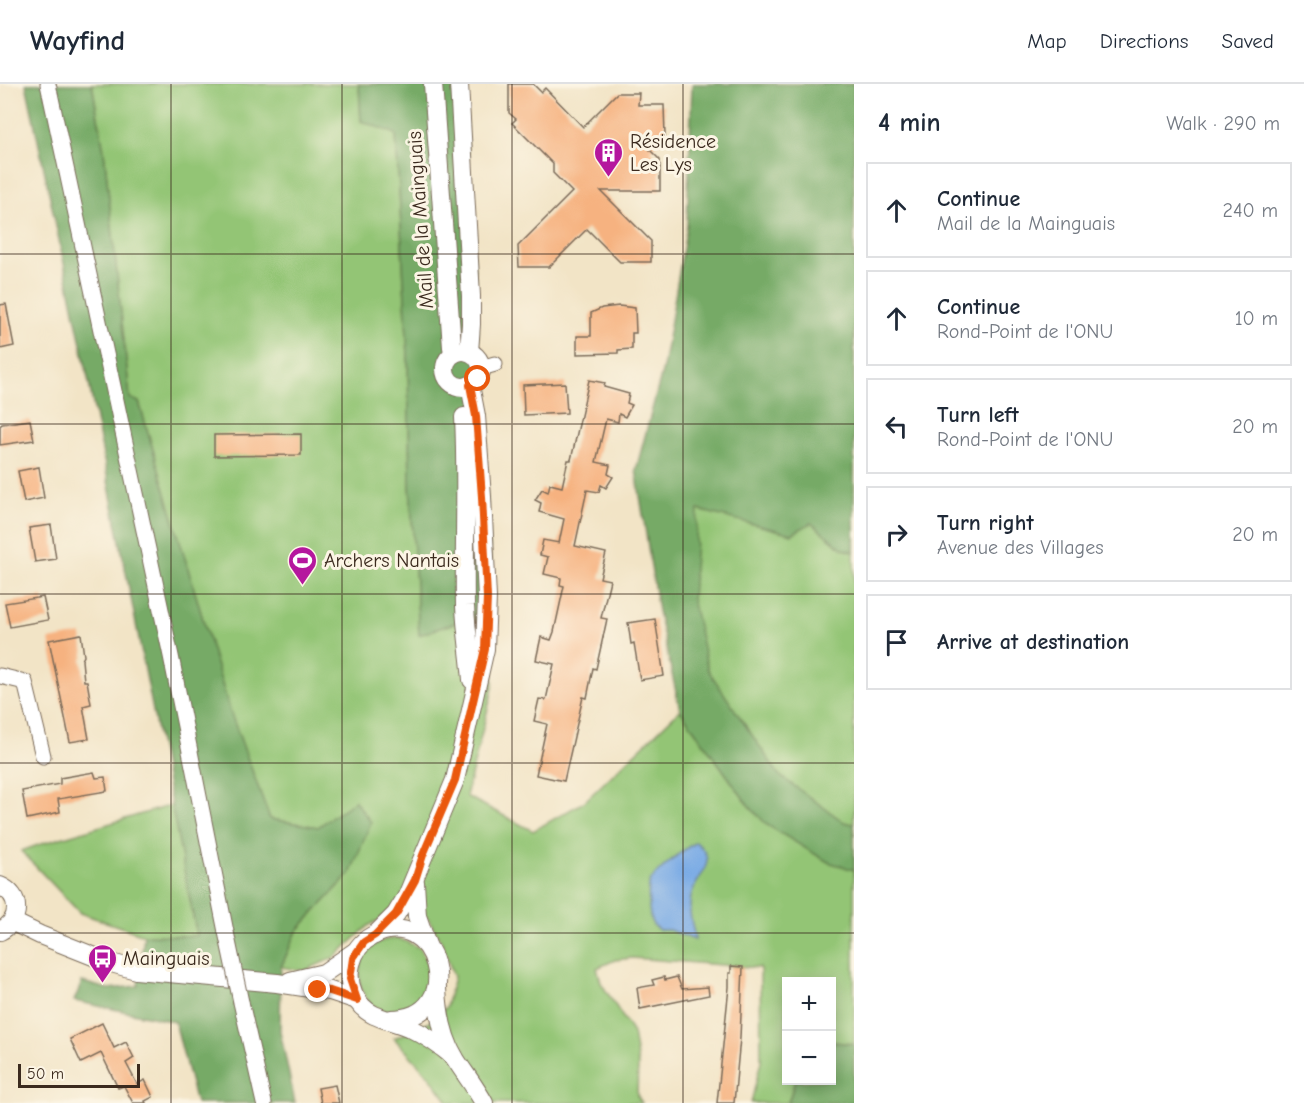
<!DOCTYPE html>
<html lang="en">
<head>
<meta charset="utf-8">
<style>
	body { margin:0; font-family:"Comic Neue",sans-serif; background:#f2f2f3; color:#1f2937 }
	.controls { position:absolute; right:18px; bottom:18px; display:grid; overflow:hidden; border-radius:0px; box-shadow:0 3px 15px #0003 }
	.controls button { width:54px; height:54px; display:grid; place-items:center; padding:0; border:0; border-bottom:2px solid #e0e1e3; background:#fff; color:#1f2937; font:30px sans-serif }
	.scale { position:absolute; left:18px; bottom:15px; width:122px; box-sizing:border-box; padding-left:6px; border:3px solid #3b2a1e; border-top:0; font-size:16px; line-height:21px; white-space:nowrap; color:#3b2a1e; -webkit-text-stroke:4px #fcf5e5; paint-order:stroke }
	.stop { position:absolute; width:18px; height:18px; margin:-14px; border:4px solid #ea580c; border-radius:50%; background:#fff }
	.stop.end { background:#ea580c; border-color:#fff; box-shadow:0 2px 6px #0008 }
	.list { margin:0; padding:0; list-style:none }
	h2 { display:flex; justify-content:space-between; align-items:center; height:78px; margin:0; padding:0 24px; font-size:26px }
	h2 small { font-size:20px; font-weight:400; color:#747a83 }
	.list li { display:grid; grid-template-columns:39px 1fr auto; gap:18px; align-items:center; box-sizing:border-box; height:96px; margin:0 12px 12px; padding:0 12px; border:2px solid #e0e1e3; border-radius:0px }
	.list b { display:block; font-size:22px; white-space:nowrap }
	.list p { margin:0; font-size:20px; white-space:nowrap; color:#747a83 }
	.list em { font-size:20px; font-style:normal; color:#747a83 }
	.icon { flex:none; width:33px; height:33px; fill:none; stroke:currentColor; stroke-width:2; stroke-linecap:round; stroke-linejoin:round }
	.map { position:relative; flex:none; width:854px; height:1019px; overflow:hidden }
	header { display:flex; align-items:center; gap:36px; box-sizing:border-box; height:84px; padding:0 30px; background:#fff; border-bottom:2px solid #e0e1e3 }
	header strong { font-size:28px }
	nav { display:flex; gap:33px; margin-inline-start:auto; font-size:21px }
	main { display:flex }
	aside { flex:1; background:#fff }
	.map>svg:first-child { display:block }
	.green { fill:#93c575; stroke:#67784a; stroke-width:1.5 }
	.forest { fill:#76aa66; stroke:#586a42; stroke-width:1.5 }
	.water { fill:#7aabe5; stroke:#5a6a82; stroke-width:1.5 }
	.building { fill:#f6b280 }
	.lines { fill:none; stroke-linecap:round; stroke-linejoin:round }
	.minor-casing { stroke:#7b6b59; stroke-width:17 }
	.tertiary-casing { stroke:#7b6b59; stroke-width:20 }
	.minor { stroke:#fff; stroke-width:15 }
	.tertiary { stroke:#fff; stroke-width:18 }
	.minor-bridge-casing { stroke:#7b6b59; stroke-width:17; stroke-linecap:butt }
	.minor-bridge { stroke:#fff; stroke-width:15 }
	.route { stroke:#ea580c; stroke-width:8 }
	.grid { fill:none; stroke:#3b2a1e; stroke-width:1.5; stroke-opacity:0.55 }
	.labels { text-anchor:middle; stroke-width:6; stroke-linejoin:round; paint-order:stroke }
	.poi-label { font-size:20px; fill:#3b2a1e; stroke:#fcf5e5; text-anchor:start }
	.street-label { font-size:20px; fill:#3b2a1e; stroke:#fcf5e5 }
</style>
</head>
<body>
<header>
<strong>Wayfind</strong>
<nav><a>Map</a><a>Directions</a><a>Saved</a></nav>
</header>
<main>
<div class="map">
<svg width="854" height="1019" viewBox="0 0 854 1019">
	<rect width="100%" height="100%" fill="#fcf5e5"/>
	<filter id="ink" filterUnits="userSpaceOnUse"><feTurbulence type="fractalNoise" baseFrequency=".0167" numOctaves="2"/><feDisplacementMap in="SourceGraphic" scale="12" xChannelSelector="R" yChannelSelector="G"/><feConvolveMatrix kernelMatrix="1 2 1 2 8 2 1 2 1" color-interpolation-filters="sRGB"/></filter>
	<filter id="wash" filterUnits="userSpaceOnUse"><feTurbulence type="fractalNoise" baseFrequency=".008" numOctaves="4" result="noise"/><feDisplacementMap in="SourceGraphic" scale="24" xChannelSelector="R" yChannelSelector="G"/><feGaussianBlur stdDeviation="1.35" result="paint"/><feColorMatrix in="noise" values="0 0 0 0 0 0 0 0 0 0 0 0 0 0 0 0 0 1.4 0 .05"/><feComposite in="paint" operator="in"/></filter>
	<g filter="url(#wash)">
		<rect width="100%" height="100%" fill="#f2e4c6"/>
		<!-- green -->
		<g class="green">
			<path d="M 92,0 L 359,0 L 361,37 L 396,49 L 408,271 L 410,401 L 419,550 L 493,526 L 493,604 L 466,712 L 533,747 L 584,718 L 680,626 L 749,722 L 767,740 L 725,653 L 663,410 L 854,443 L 854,960 L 832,958 L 832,898 L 786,898 L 786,996 L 795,997 L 788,1019 L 751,1019 L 761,977 L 760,884 L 632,874 L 615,876 L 597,884 L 601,899 L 633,949 L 638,980 L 637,1011 L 642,1019 L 449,1019 L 430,993 L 394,954 L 428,939 L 446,923 L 454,893 L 442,859 L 428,834 L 408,824 L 382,834 L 368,842 L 335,873 L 304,887 L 281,883 L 297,847 L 350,790 L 355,717 L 318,743 L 270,735 L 233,637 L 227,637 L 226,615 L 139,318 L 130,315 L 104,67 Z"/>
			<path d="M 172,721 L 197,853 L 144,851 L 80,829 L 21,767 L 44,759 Z"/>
			<path d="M 398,854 L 420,864 L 431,888 C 425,909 425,918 403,924 C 398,926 393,928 389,928 C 353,924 348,867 384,856 C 388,855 393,855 398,854 Z"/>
		</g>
		<!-- forest -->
		<g class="forest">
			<path d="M 26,0 L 92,0 L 104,67 L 130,314 L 139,318 L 230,627 L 270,735 L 318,743 L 355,717 L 371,738 L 350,790 L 297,847 L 281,883 L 280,947 L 295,1019 L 196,1019 L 175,938 L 74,917 L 82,898 L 108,905 L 138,902 L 144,851 L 197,852 L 84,274 Z"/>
			<path d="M 359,0 L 464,0 L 493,526 L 419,551 L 410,401 L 408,271 L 396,50 L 361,37 Z"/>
			<path d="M 692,0 L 854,0 L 854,468 L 843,465 L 811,439 L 792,450 L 698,426 L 692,515 L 708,586 L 779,691 L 844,738 L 854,740 L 854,786 L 828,778 L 767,741 L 749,722 L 680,626 L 658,527 L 636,386 L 663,284 L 687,141 Z"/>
			<path d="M 832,958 L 854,960 L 854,1019 L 788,1019 L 795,997 L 832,996 Z"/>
		</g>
		<!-- water -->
		<path class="water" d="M 696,758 C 717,776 703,786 694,804 C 691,809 690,817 690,823 C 689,833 694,846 695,856 L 669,846 L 659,846 C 657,844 654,842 652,839 C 649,833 647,804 650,798 C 655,788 687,763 696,758 Z"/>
		<g id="blocks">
			<!-- building -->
			<g class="building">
				<path d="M 509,0 L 533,0 L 541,8 L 545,4 L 583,43 L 617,9 L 639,9 L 638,21 L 664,21 L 665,52 L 650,66 L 660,76 L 660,107 L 601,107 L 651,157 L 651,178 L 620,178 L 587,145 L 549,183 L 519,183 L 518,162 L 572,108 L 553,89 L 553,80 L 512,39 L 516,35 L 509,29 Z"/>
				<path d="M 6,220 L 14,262 L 0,265 L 0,221 Z"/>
				<path d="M 619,222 L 635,224 L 636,249 L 632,249 L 632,265 L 618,266 L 618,269 L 577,270 L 577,252 L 591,252 L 591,229 L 602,224 Z"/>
				<path d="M 589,296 L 605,299 L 604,303 L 629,310 L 627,319 L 632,321 L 625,333 L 619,330 L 618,338 L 606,335 L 596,378 L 610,381 L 608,390 L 613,393 L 606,404 L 601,401 L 599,408 L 587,406 L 575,462 L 606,469 L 600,494 L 610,496 L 601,534 L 607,535 L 596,585 L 593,584 L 587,614 L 583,613 L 564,697 L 536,691 L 547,640 L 534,637 L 539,615 L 546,616 L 554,580 L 536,576 L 541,553 L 551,556 L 554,548 L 564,502 L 560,501 L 561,494 L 544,490 L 548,473 L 540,471 L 543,456 L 559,459 L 564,435 L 539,428 L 541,419 L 535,416 L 542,405 L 548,408 L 550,400 L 562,403 L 568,376 L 571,376 Z"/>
				<path d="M 565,299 L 567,329 L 524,331 L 523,301 Z"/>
				<path d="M 30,336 L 34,356 L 0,361 L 0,342 L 2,340 Z"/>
				<path d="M 301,350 L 301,371 L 214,372 L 214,351 Z"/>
				<path d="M 39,383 L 44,414 L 24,418 L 18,387 Z"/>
				<path d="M 51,441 L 56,475 L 35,478 L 29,444 Z"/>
				<path d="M 43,513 L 48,536 L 10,543 L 5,519 Z"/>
				<path d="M 655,535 L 664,592 L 640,596 L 634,559 L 631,560 L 628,539 Z"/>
				<path d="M 81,550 L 84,572 L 82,576 L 84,597 L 87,597 L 91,620 L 83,622 L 89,655 L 70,658 L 49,556 Z"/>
				<path d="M 94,688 L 96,694 L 105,693 L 107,707 L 58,715 L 60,728 L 27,735 L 22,707 L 60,700 L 60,694 Z"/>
				<path d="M 731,882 L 743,883 L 740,954 L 734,1019 L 717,1019 L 729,903 L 729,889 L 731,889 Z"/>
				<path d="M 664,893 L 665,896 L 677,893 L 682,905 L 708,903 L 709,911 L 640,925 L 637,904 L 654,901 L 652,896 Z"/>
				<path d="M 102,939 L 114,964 L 126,958 L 134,974 L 126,979 L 137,1000 L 145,996 L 153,1013 L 145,1017 L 146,1019 L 133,1019 L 124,1002 L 118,1004 L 101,969 L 81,979 L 70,955 Z"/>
				<path d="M 335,1001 L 339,1019 L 321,1019 L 318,1004 Z"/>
			</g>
		</g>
	</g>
	<g filter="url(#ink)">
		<use href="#blocks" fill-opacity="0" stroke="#7b6b59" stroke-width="1.5"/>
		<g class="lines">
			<defs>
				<g id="minor">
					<path d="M 48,0 L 171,572 L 226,848"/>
					<path d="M 481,284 L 495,280"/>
					<path d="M 0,592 L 25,598 L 43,672"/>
					<path d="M 241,918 L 264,1019"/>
				</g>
				<g id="tertiary">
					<path d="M 433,0 L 452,263 L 455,269"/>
					<path d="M 459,0 L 471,212 L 471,240 L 469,268"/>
					<circle cx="463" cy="285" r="18"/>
					<path d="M 464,333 C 467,396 464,459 465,522 C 466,547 470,571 472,596"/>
					<path d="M 415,798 L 417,832 L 427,861"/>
					<path d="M 0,802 C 22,811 21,837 0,847"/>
					<path d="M 13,838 L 40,851 L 108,878 L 136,886 L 277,899 L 330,907 L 357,916"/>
					<path d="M 375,851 L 396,830 L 407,812 L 455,696 L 485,565 L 487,513 L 482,413 L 476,332 L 470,301"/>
					<path d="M 290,897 L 324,889 L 356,867"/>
					<path d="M 437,904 C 438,929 442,954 456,976 C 465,990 476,1004 484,1019"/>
					<path d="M 391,935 C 470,935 437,817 372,852 C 361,858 354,868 351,880 C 346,900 355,922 374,931 C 385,936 400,939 412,945 C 427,952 441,962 454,973"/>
				</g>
			</defs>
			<!-- minor casing -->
			<use href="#minor" class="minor-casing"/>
			<!-- tertiary casing -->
			<use href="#tertiary" class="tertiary-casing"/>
			<!-- minor -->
			<use href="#minor" class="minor"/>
			<!-- tertiary -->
			<use href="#tertiary" class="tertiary"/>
			<defs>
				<path id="minor-bridge" d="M 226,848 L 241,918"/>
			</defs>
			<!-- minor-bridge casing -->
			<use href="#minor-bridge" class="minor-bridge-casing"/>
			<!-- minor-bridge -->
			<use href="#minor-bridge" class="minor-bridge"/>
		</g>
	</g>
	<g class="lines" filter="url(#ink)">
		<!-- route -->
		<path class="route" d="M 318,906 L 330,907 L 357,916 L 350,895 L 353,874 L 364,858 L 375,851 L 396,830 L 415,796 L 423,771 L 455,696 L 485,565 L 487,513 L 482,413 L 476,332 L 470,301 L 478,295"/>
	</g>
	<!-- grid -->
	<path class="grid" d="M 171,0 L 171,1019M 342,0 L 342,1019M 512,0 L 512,1019M 683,0 L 683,1019M 0,170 L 854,170M 0,340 L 854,340M 0,510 L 854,510M 0,679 L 854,679M 0,849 L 854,849"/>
	<!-- icons -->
	<defs>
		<symbol id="building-pin" viewBox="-11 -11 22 30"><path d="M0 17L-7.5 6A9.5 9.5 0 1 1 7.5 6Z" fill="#b5179e" stroke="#fcf5e5"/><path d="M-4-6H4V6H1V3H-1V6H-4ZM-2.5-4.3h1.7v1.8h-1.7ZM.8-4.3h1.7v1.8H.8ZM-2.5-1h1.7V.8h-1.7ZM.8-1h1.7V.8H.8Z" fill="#fff"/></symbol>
		<symbol id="stadium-pin" viewBox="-11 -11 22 30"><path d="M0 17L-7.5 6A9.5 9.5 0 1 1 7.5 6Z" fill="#b5179e" stroke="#fcf5e5"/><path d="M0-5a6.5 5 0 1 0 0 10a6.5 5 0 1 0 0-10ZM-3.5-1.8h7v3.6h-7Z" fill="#fff"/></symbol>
		<symbol id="bus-pin" viewBox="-11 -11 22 30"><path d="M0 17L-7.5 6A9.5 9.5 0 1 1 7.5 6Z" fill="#b5179e" stroke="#fcf5e5"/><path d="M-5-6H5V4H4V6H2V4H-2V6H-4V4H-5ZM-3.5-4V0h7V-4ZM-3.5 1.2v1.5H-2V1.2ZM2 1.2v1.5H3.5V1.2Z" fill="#fff"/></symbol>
	</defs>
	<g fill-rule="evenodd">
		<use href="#building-pin" x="592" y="52" width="33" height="45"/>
		<use href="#stadium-pin" x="286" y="460" width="33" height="45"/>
		<use href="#bus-pin" x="86" y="858" width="33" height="45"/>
	</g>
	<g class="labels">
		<!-- poi labels -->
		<g class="poi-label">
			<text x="630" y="64">Résidence<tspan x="630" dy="23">Les Lys</tspan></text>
			<text x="324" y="483">Archers Nantais</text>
			<text x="123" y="881">Mainguais</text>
		</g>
		<!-- street labels -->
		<g class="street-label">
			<text transform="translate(420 136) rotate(-94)" y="7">Mail de la Mainguais</text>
		</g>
	</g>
</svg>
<div class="controls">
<button>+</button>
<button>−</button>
</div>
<div class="scale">50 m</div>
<div class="stop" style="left:478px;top:295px"></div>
<div class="stop end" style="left:318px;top:906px"></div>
</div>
<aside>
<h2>4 min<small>Walk · 290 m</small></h2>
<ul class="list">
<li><svg class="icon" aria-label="ahead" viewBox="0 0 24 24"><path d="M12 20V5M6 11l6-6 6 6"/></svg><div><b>Continue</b><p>Mail de la Mainguais</p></div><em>240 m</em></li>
<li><svg class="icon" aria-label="ahead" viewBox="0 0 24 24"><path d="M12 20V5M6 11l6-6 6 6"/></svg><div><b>Continue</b><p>Rond-Point de l'ONU</p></div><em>10 m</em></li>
<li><svg class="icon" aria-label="left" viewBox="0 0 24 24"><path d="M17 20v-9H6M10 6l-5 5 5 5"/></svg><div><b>Turn left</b><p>Rond-Point de l'ONU</p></div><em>20 m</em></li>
<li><svg class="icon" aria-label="right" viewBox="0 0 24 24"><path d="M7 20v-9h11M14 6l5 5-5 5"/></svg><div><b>Turn right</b><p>Avenue des Villages</p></div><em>20 m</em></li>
<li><svg class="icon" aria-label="arrive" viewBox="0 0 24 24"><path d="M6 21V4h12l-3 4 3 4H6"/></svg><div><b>Arrive at destination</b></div></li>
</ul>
</aside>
</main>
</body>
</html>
